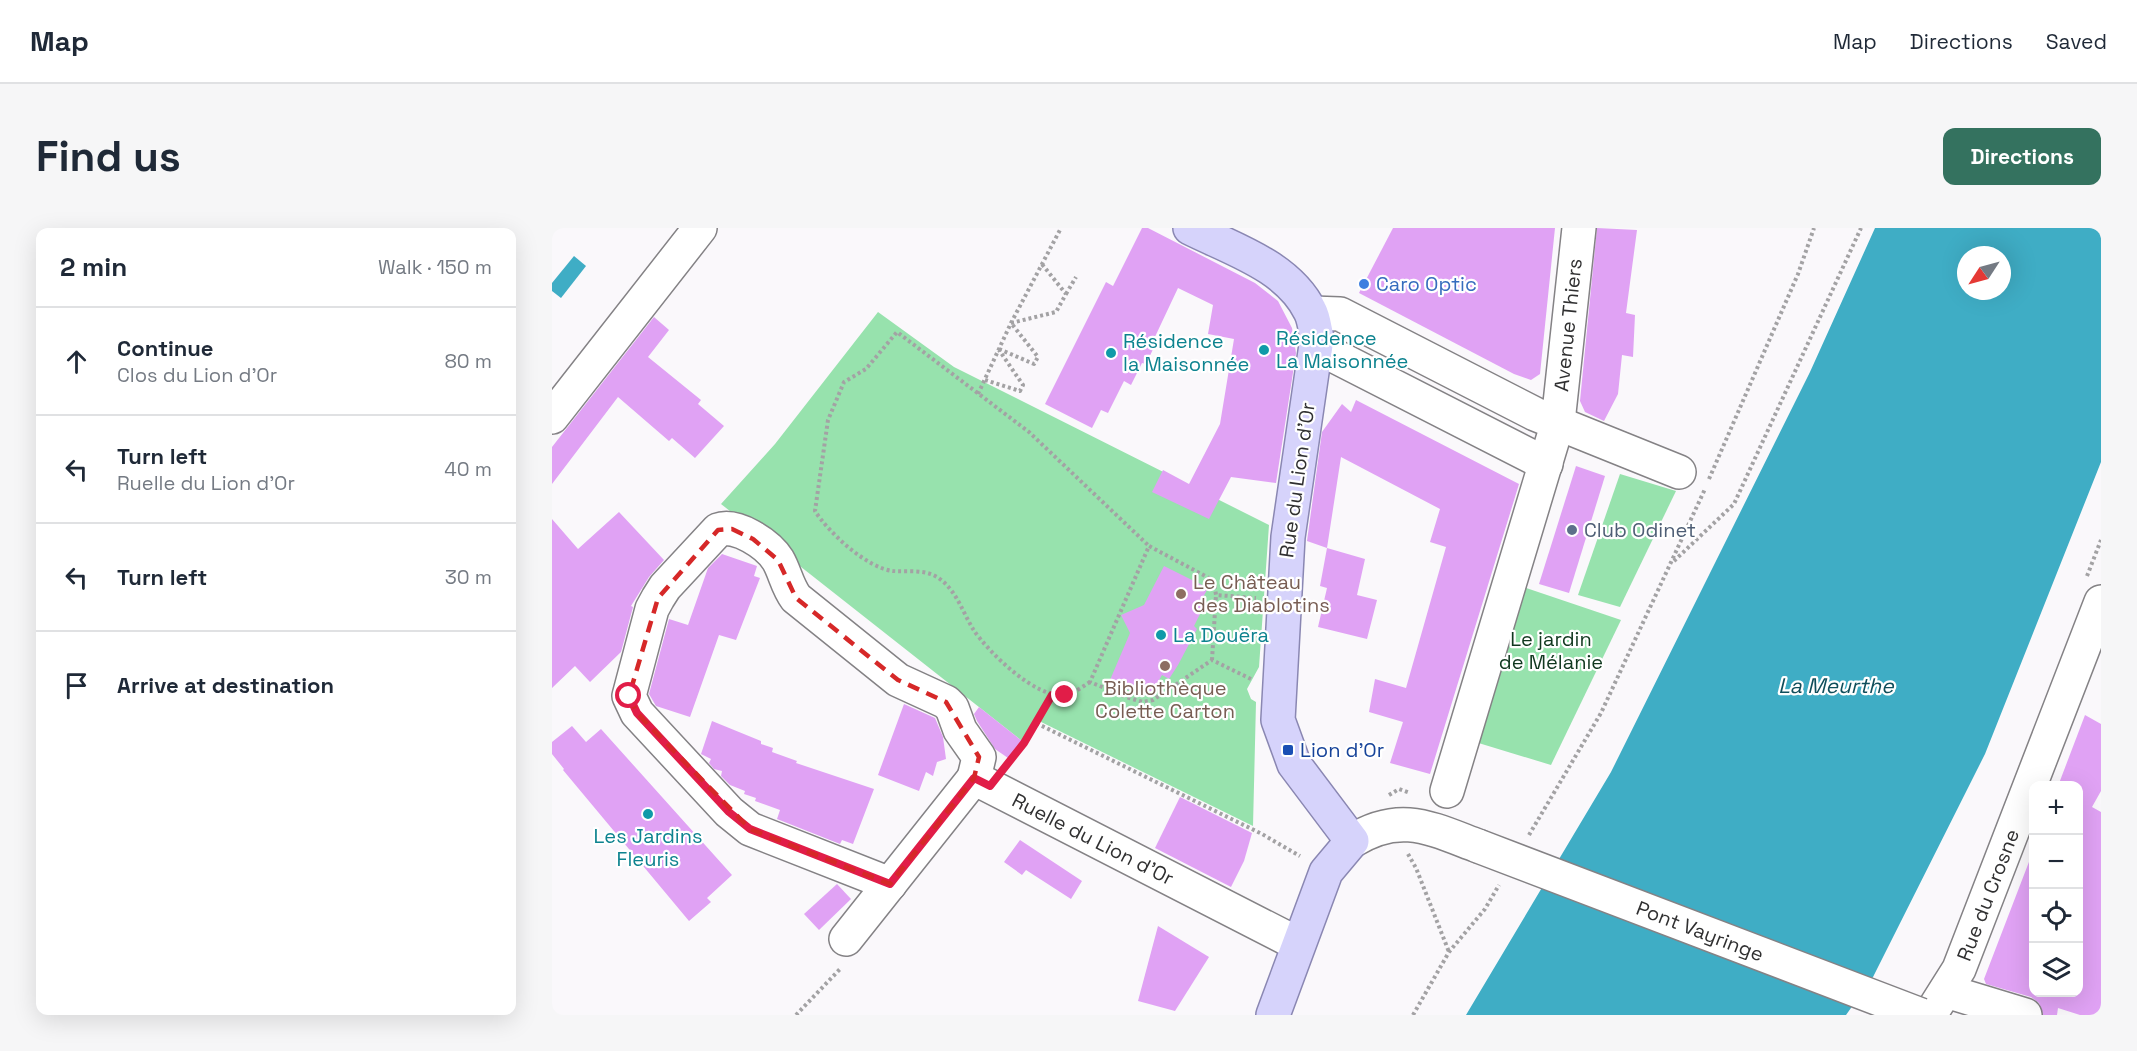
<!DOCTYPE html>
<html lang="en">
<head>
<meta charset="utf-8">
<style>
	body { margin:0; font-family:"Space Grotesk",sans-serif; background:#f6f6f7; color:#1f2937 }
	.controls { position:absolute; right:18px; bottom:18px; display:grid; overflow:hidden; border-radius:12px; box-shadow:0 6px 24px #0002 }
	.controls button { width:54px; height:54px; display:grid; place-items:center; padding:0; border:0; border-bottom:2px solid #e0e1e3; background:#fff; color:#1f2937; font:30px sans-serif }
	.compass { position:absolute; left:1405px; top:18px; width:54px; height:54px; border-radius:50%; background:#fff; box-shadow:0 6px 24px #0002; rotate:234deg }
	.stop { position:absolute; width:18px; height:18px; margin:-14px; border:4px solid #e11d48; border-radius:50%; background:#fff }
	.stop.end { background:#e11d48; border-color:#fff; box-shadow:0 2px 6px #0008 }
	.list { margin:0; padding:0; list-style:none }
	h2 { display:flex; justify-content:space-between; align-items:center; height:78px; margin:0; padding:0 24px; font-size:26px }
	h2 small { font-size:20px; font-weight:400; color:#747a83 }
	.list li { display:grid; grid-template-columns:39px 1fr auto; gap:18px; align-items:center; box-sizing:border-box; height:108px; padding:0 24px; border-top:2px solid #e0e1e3 }
	.list b { display:block; font-size:22px; white-space:nowrap }
	.list p { margin:0; font-size:20px; white-space:nowrap; color:#747a83 }
	.list em { font-size:20px; font-style:normal; color:#747a83 }
	.icon { flex:none; width:33px; height:33px; fill:none; stroke:currentColor; stroke-width:2; stroke-linecap:round; stroke-linejoin:round }
	.map { position:relative; flex:none; width:1549px; height:787px; overflow:hidden; border-radius:12px }
	header { display:flex; align-items:center; gap:36px; box-sizing:border-box; height:84px; padding:0 30px; background:#fff; border-bottom:2px solid #e0e1e3 }
	header strong { font-size:28px }
	nav { display:flex; gap:33px; margin-inline-start:auto; font-size:21px }
	.intro { display:flex; align-items:center; justify-content:space-between; box-sizing:border-box; height:144px; padding:0 36px }
	h1 { margin:0; font-size:42px }
	.button { padding:15px 27px; border-radius:12px; background:#34725f; color:#fff; font-size:21px; font-weight:700 }
	main { display:flex; gap:36px; padding:0 36px }
	aside { flex:1; background:#fff; border-radius:12px; box-shadow:0 6px 24px #0002 }
	.map>svg:first-child { display:block }
	.green { fill:#97e2ad }
	.water { fill:#3fadc5; fill-rule:evenodd }
	.building { fill:#e0a2f4 }
	.lines { fill:none; stroke-linecap:round; stroke-linejoin:round }
	.minor-casing { stroke:#848285; stroke-width:36 }
	.major-casing { stroke:#8a87b2; stroke-width:36 }
	.path { stroke:#a3a2a4; stroke-width:4; stroke-dasharray:3 3; stroke-linecap:butt }
	.minor { stroke:#fff; stroke-width:33 }
	.major { stroke:#d6d3fb; stroke-width:33 }
	.minor-bridge-casing { stroke:#848285; stroke-width:36; stroke-linecap:butt }
	.minor-bridge { stroke:#fff; stroke-width:33 }
	.route { stroke:#e11d48; stroke-width:8 }
	.marked { fill:none; stroke:#d62828; stroke-width:4.5; stroke-dasharray:12 8; stroke-linejoin:round }
	.shop-dot { fill:#3f7fe0; stroke:#fff; stroke-width:2 }
	.culture-dot { fill:#0f9aa8; stroke:#fff; stroke-width:2 }
	.service-dot { fill:#5c6f8a; stroke:#fff; stroke-width:2 }
	.education-dot { fill:#8d6e63; stroke:#fff; stroke-width:2 }
	.transit-dot { fill:#1a4fb4; stroke:#fff; stroke-width:2 }
	.labels { text-anchor:middle; stroke-width:4.5; stroke-linejoin:round; paint-order:stroke }
	.shop-label { font-size:20px; fill:#366cbe; stroke:#fff; text-anchor:start }
	.street-label { font-size:20px; fill:#303031; stroke:#fff }
	.culture-label { font-size:20px; fill:#0d838f; stroke:#fff; text-anchor:start }
	.service-label { font-size:20px; fill:#4e5e75; stroke:#fff; text-anchor:start }
	.education-label { font-size:20px; fill:#785e54; stroke:#fff; text-anchor:start }
	.park-label { font-size:20px; fill:#10381f; stroke:#fff }
	.transit-label { font-size:20px; fill:#164399; stroke:#fff; text-anchor:start }
	.water-label { font-size:21px; font-style:italic; fill:#0f4e5b; stroke:#fff }
</style>
</head>
<body>
<header>
<strong>Map</strong>
<nav><a>Map</a><a>Directions</a><a>Saved</a></nav>
</header>
<div class="intro"><h1>Find us</h1><a class="button">Directions</a></div>
<main>
<aside>
<h2>2 min<small>Walk · 150 m</small></h2>
<ul class="list">
<li><svg class="icon" aria-label="ahead" viewBox="0 0 24 24"><path d="M12 20V5M6 11l6-6 6 6"/></svg><div><b>Continue</b><p>Clos du Lion d'Or</p></div><em>80 m</em></li>
<li><svg class="icon" aria-label="left" viewBox="0 0 24 24"><path d="M17 20v-9H6M10 6l-5 5 5 5"/></svg><div><b>Turn left</b><p>Ruelle du Lion d'Or</p></div><em>40 m</em></li>
<li><svg class="icon" aria-label="left" viewBox="0 0 24 24"><path d="M17 20v-9H6M10 6l-5 5 5 5"/></svg><div><b>Turn left</b></div><em>30 m</em></li>
<li><svg class="icon" aria-label="arrive" viewBox="0 0 24 24"><path d="M6 21V4h12l-3 4 3 4H6"/></svg><div><b>Arrive at destination</b></div></li>
</ul>
</aside>
<div class="map">
<svg width="1549" height="787" viewBox="0 0 1549 787">
	<rect width="100%" height="100%" fill="#faf8fb"/>
	<!-- green -->
	<g class="green">
		<path d="M 326,84 L 402,139 L 717,297 L 707,439 L 695,461 L 699,471 L 704,474 L 701,598 L 483,491 L 470,513 L 169,276 L 223,216 Z"/>
		<path d="M 1068,246 L 1124,263 L 1068,379 L 1026,367 Z"/>
		<path d="M 968,358 L 1069,392 L 999,537 L 920,513 Z"/>
	</g>
	<!-- water -->
	<g class="water">
		<path d="M 1323,0 L 1549,0 L 1549,234 L 1433,526 L 1321,749 L 1294,787 L 914,787 L 1059,544 L 1258,144 ZM 1414,27 L 1450,27 L 1450,63 L 1414,63 Z"/>
		<path d="M 22,28 L 34,38 L 9,70 L 0,63 L 0,55 Z"/>
	</g>
	<!-- building -->
	<g class="building">
		<path d="M 590,0 L 596,0 L 703,55 L 726,73 L 740,100 L 744,125 L 724,255 L 679,249 L 657,291 L 600,264 L 611,242 L 637,256 L 668,196 L 682,111 L 656,106 L 661,77 L 626,60 L 601,113 L 604,115 L 594,136 L 590,135 L 579,157 L 572,153 L 556,185 L 549,182 L 540,200 L 493,176 L 554,54 L 561,58 Z"/>
		<path d="M 841,0 L 1003,0 L 988,146 L 979,152 L 962,146 L 807,65 Z"/>
		<path d="M 1045,0 L 1085,2 L 1074,85 L 1083,87 L 1081,129 L 1070,127 L 1066,166 L 1052,193 L 1033,184 L 1028,173 Z"/>
		<path d="M 102,89 L 117,102 L 96,129 L 149,172 L 146,176 L 172,198 L 143,230 L 120,210 L 117,213 L 66,169 L 0,256 L 0,219 Z"/>
		<path d="M 804,172 L 967,256 L 878,546 L 838,535 L 851,494 L 817,484 L 823,451 L 854,460 L 894,319 L 878,314 L 888,281 L 789,229 L 775,320 L 813,331 L 805,367 L 825,372 L 815,411 L 766,399 L 775,360 L 768,358 L 775,320 L 755,313 L 770,204 L 790,176 L 799,184 Z"/>
		<path d="M 1024,238 L 1053,248 L 1017,365 L 987,356 Z"/>
		<path d="M 67,284 L 112,332 L 97,349 L 79,378 L 81,379 L 69,424 L 38,454 L 23,438 L 0,460 L 0,291 L 26,321 Z"/>
		<path d="M 170,326 L 205,338 L 202,348 L 208,350 L 184,412 L 167,407 L 138,489 L 104,478 L 97,466 L 117,391 L 136,397 L 156,340 Z"/>
		<path d="M 612,338 L 656,360 L 647,377 L 651,380 L 642,398 L 645,401 L 626,437 L 617,451 L 610,447 L 599,466 L 580,457 L 577,462 L 558,452 L 578,405 L 569,387 L 592,377 Z"/>
		<path d="M 352,476 L 383,490 L 391,509 L 394,531 L 385,534 L 381,548 L 374,544 L 367,563 L 326,547 Z"/>
		<path d="M 427,479 L 470,513 L 456,530 L 443,521 L 425,493 L 422,486 Z"/>
		<path d="M 1533,487 L 1549,496 L 1549,563 L 1540,579 L 1549,584 L 1549,787 L 1528,787 L 1506,780 L 1505,787 L 1491,787 L 1487,775 L 1479,769 L 1434,756 L 1432,751 L 1480,626 L 1482,765 L 1527,765 L 1527,558 L 1506,558 Z"/>
		<path d="M 160,493 L 209,513 L 209,516 L 221,520 L 220,524 L 245,533 L 244,535 L 322,561 L 301,616 L 290,612 L 288,616 L 225,591 L 228,582 L 203,573 L 204,570 L 192,566 L 193,563 L 178,557 L 169,548 L 170,543 L 162,541 L 157,535 L 159,531 L 149,526 Z"/>
		<path d="M 20,498 L 34,514 L 49,501 L 180,647 L 155,670 L 159,674 L 137,693 L 11,542 L 12,541 L 0,526 L 0,514 Z"/>
		<path d="M 628,569 L 700,605 L 692,633 L 679,659 L 603,620 Z"/>
		<path d="M 468,612 L 530,653 L 519,671 L 474,642 L 470,647 L 452,634 Z"/>
		<path d="M 285,656 L 299,671 L 267,702 L 252,686 Z"/>
		<path d="M 606,698 L 657,729 L 623,783 L 586,773 Z"/>
	</g>
	<g class="lines">
		<defs>
			<g id="minor">
				<path d="M 760,85 L 788,86 L 983,186 L 1127,244"/>
				<path d="M 765,119 L 994,236"/>
				<path d="M 0,189 L 148,0"/>
				<path d="M 895,563 L 1006,194 L 1027,0"/>
				<path d="M 800,613 C 848,583 878,600 926,618"/>
				<path d="M 338,656 L 198,601 L 177,584 L 85,485 L 77,468 L 100,381 L 106,370 L 113,359 L 166,302 C 184,295 216,316 226,332 C 233,344 235,358 244,370 L 346,452 L 394,474 L 400,480 L 408,502 L 427,529 L 422,550"/>
				<path d="M 294,711 L 422,550 L 746,716"/>
				<path d="M 1394,763 L 1473,787"/>
				<path d="M 1378,787 L 1407,741 L 1549,374"/>
			</g>
			<path id="major" d="M 638,0 C 680,21 736,38 758,83 C 762,90 763,101 765,110 L 736,309 L 726,492 L 742,536 L 800,613 L 774,644 L 721,787"/>
		</defs>
		<!-- minor casing -->
		<use href="#minor" class="minor-casing"/>
		<!-- major casing -->
		<use href="#major" class="major-casing"/>
		<!-- path -->
		<g class="path">
			<path d="M 514,66 L 524,49"/>
			<path d="M 459,95 L 504,84 L 514,66 L 489,35"/>
			<path d="M 447,121 L 482,136 L 486,129 L 459,95"/>
			<path d="M 433,152 L 468,163 L 471,157 L 447,122"/>
			<path d="M 426,166 L 459,95 L 509,0"/>
			<path d="M 1157,251 L 1246,46 L 1262,0"/>
			<path d="M 1122,333 L 1182,276 L 1309,0"/>
			<path d="M 1535,348 L 1549,312"/>
			<path d="M 660,432 L 664,367"/>
			<path d="M 699,451 L 660,432 L 601,472 L 591,474 L 577,470 L 538,454 L 597,318 L 657,350 L 662,354 L 664,367 L 704,370"/>
			<path d="M 538,454 C 531,458 523,465 514,467 C 485,472 436,424 421,401 C 410,383 404,361 385,349 C 372,341 355,344 341,343 C 315,340 277,305 263,283 L 276,192 L 292,154 L 314,141 L 345,104 L 477,204 L 597,318"/>
			<path d="M 484,495 L 500,467"/>
			<path d="M 457,534 L 484,495 L 710,606 L 748,628"/>
			<path d="M 837,567 L 847,561 L 858,565"/>
			<path d="M 977,607 L 1049,485 L 1153,261"/>
			<path d="M 856,626 L 864,640 L 897,724"/>
			<path d="M 244,787 L 289,740"/>
			<path d="M 861,787 L 897,724 L 933,681 L 947,657"/>
		</g>
		<!-- minor -->
		<use href="#minor" class="minor"/>
		<!-- major -->
		<use href="#major" class="major"/>
		<defs>
			<path id="minor-bridge" d="M 926,618 L 1369,787"/>
		</defs>
		<!-- minor-bridge casing -->
		<use href="#minor-bridge" class="minor-bridge-casing"/>
		<!-- minor-bridge -->
		<use href="#minor-bridge" class="minor-bridge"/>
	</g>
	<g class="lines">
		<!-- route -->
		<path class="route" d="M 77,468 L 85,485 L 177,584 L 198,601 L 338,656 L 422,550 L 438,558 L 472,515 L 500,467 L 513,467"/>
	</g>
	<!-- marked area -->
	<path class="marked" d="M 180,301 L 201,311 L 226,332 L 244,370 L 346,452 L 394,474 L 427,529 L 422,550 L 338,656 L 198,601 L 85,485 L 77,468 L 106,370 L 166,302 Z"/>
	<!-- markers -->
	<circle class="shop-dot" cx="812" cy="56" r="6"/>
	<g class="culture-dot">
		<circle cx="712" cy="122" r="6"/>
		<circle cx="559" cy="125" r="6"/>
		<circle cx="609" cy="407" r="6"/>
		<circle cx="96" cy="586" r="6"/>
	</g>
	<circle class="service-dot" cx="1020" cy="302" r="6"/>
	<g class="education-dot">
		<circle cx="629" cy="366" r="6"/>
		<circle cx="613" cy="438" r="6"/>
	</g>
	<rect class="transit-dot" x="730" y="516" width="12" height="12" rx="3"/>
	<g class="labels">
		<!-- shop labels -->
		<g class="shop-label">
			<text x="824" y="63">Caro Optic</text>
		</g>
		<!-- street labels -->
		<g class="street-label">
			<text transform="translate(1016 97) rotate(-84)" y="7">Avenue Thiers</text>
			<text transform="translate(745 252) rotate(-82)" y="7">Rue du Lion d'Or</text>
			<text transform="translate(541 611) rotate(27)" y="7">Ruelle du Lion d'Or</text>
			<text transform="translate(1436 667) rotate(-69)" y="7">Rue du Crosne</text>
			<text transform="translate(1148 703) rotate(21)" y="7">Pont Vayringe</text>
		</g>
		<!-- culture labels -->
		<g class="culture-label">
			<text x="724" y="117">Résidence<tspan x="724" dy="23">La Maisonnée</tspan></text>
			<text x="571" y="120">Résidence<tspan x="571" dy="23">la Maisonnée</tspan></text>
			<text x="621" y="414">La Douëra</text>
			<text x="96" y="615" text-anchor="middle">Les Jardins<tspan x="96" dy="23">Fleuris</tspan></text>
		</g>
		<!-- service labels -->
		<g class="service-label">
			<text x="1032" y="309">Club Odinet</text>
		</g>
		<!-- education labels -->
		<g class="education-label">
			<text x="641" y="361">Le Château<tspan x="641" dy="23">des Diablotins</tspan></text>
			<text x="613" y="467" text-anchor="middle">Bibliothèque<tspan x="613" dy="23">Colette Carton</tspan></text>
		</g>
		<!-- park labels -->
		<g class="park-label">
			<text x="999" y="418">Le jardin<tspan x="999" dy="23">de Mélanie</tspan></text>
		</g>
		<!-- transit labels -->
		<g class="transit-label">
			<text x="748" y="529">Lion d'Or</text>
		</g>
		<!-- water labels -->
		<g class="water-label">
			<text x="1284" y="465">La Meurthe</text>
		</g>
	</g>
</svg>
<div class="controls">
<button>+</button>
<button>−</button>
<button><svg class="icon" aria-label="locate" viewBox="0 0 24 24"><circle cx="12" cy="12" r="6"/><path d="M12 2v4M12 18v4M2 12h4M18 12h4"/></svg></button>
<button><svg class="icon" aria-label="layers" viewBox="0 0 24 24"><path d="M12 4l9 5-9 5-9-5zM3 14l9 5 9-5"/></svg></button>
</div>
<svg class="compass" viewBox="-18 -18 36 36"><path d="M0-13l5 13h-10z" fill="#e53935"/><path d="M0 13l5-13h-10z" fill="#747a83"/></svg>
<div class="stop" style="left:77px;top:468px"></div>
<div class="stop end" style="left:513px;top:467px"></div>
</div>
</main>
</body>
</html>
